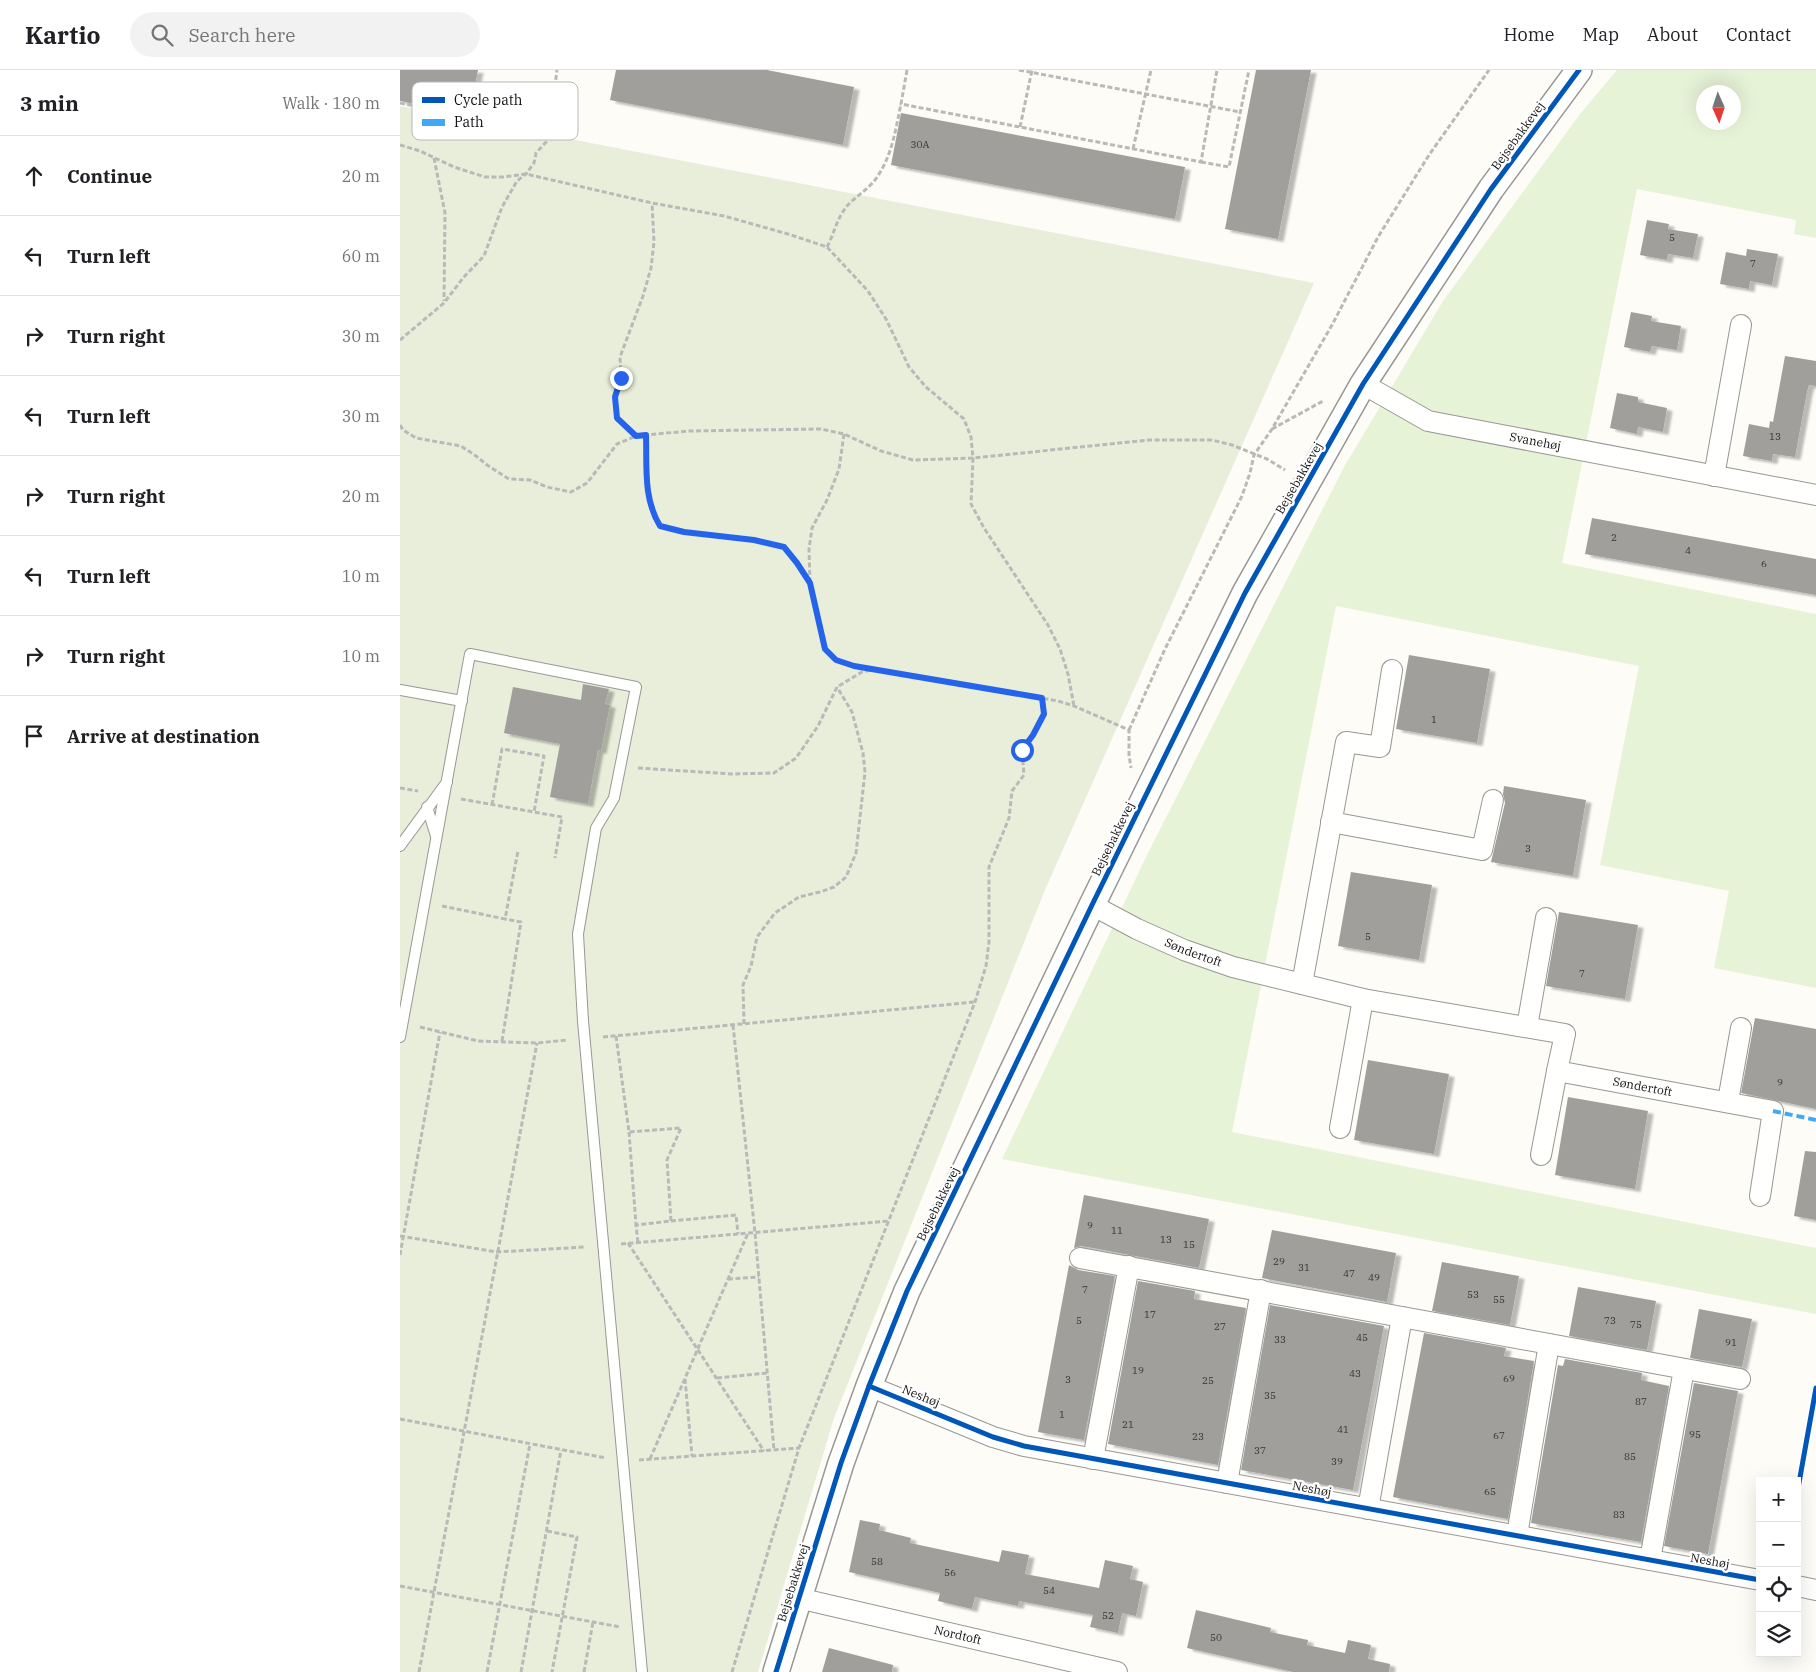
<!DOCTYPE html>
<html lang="en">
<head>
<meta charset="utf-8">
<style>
	body { margin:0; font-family:"IBM Plex Serif",serif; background:#f2f2f2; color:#202124 }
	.controls { position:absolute; right:15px; bottom:15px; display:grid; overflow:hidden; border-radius:0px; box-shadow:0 5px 20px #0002 }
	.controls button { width:45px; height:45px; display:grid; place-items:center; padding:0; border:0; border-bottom:1px solid #e0e0e0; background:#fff; color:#202124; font:25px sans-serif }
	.compass { position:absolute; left:1296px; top:15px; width:45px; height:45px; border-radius:50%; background:#fff; box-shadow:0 5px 20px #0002; rotate:177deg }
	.stop { position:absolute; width:15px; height:15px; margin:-11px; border:4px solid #2563eb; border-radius:50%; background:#fff }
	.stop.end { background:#2563eb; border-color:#fff; box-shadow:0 1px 5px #0008 }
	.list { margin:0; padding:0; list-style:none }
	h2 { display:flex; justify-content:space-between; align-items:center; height:65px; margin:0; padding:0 20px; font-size:21px }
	h2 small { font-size:16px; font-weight:400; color:#757577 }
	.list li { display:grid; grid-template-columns:32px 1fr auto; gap:15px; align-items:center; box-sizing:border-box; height:80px; padding:0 20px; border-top:1px solid #e0e0e0 }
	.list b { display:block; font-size:19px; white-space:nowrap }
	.list em { font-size:16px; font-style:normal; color:#757577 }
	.icon { flex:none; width:28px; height:28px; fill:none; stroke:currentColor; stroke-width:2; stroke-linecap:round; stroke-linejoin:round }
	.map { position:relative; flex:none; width:1416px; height:1602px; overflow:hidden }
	header { display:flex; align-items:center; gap:30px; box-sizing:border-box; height:70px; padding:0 25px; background:#fff; border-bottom:1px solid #e0e0e0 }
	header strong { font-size:24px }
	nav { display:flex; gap:28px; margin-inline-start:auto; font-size:18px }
	.search { width:350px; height:45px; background:#f2f2f2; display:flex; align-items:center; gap:12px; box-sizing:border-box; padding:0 18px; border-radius:28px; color:#757577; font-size:19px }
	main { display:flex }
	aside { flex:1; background:#fff }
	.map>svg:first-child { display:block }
	.green { fill:#e7f3d7; fill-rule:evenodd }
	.cemetery { fill:#e9eedb }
	.building { fill:#a19f9c; filter:url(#shadow) }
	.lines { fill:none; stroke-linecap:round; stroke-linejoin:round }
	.service-casing { stroke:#979795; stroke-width:12 }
	.minor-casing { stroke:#979795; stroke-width:22 }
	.tertiary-casing { stroke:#979795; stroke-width:28 }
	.path { stroke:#b9b9b8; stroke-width:3; stroke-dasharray:5 2.5; stroke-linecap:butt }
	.service { stroke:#fffffe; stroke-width:10 }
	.minor { stroke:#fffffe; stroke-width:20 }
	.tertiary { stroke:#fffffe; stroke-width:25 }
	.quiet { stroke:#3fa9f5; stroke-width:4; stroke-dasharray:8 4; stroke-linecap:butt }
	.cycleway-casing { stroke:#fff; stroke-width:8 }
	.cycleway { stroke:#0057b8; stroke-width:5 }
	.route { stroke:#2563eb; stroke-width:6 }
	.labels { text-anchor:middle; stroke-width:5; stroke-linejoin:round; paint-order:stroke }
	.number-label { font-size:10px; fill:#353434 }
	.street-label { font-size:12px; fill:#111; stroke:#fff }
	.key { fill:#fff; stroke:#b8b8b8; stroke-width:1 }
	.key-label { font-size:14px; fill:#111 }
</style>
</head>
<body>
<header>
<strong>Kartio</strong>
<div class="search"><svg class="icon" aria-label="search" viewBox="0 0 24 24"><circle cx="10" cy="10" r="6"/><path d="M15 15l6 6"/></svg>Search here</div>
<nav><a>Home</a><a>Map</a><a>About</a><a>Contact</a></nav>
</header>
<main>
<aside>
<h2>3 min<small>Walk · 180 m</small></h2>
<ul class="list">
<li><svg class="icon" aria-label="ahead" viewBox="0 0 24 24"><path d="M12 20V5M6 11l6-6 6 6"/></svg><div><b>Continue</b></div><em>20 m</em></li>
<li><svg class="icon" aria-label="left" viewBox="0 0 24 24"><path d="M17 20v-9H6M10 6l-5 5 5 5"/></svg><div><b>Turn left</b></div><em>60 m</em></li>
<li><svg class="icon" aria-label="right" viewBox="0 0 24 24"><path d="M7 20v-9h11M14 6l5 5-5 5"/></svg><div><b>Turn right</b></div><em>30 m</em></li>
<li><svg class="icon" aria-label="left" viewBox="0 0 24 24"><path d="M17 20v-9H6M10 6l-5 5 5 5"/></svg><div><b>Turn left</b></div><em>30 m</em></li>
<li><svg class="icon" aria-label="right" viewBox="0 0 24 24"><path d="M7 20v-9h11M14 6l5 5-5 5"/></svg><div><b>Turn right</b></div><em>20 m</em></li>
<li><svg class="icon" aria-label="left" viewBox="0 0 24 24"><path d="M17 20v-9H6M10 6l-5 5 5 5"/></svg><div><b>Turn left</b></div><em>10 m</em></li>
<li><svg class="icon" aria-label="right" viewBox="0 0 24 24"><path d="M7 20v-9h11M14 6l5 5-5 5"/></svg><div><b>Turn right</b></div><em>10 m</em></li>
<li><svg class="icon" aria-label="arrive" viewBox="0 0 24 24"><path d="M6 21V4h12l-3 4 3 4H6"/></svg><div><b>Arrive at destination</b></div></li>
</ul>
</aside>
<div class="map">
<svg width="1416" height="1602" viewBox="0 0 1416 1602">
	<defs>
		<filter id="shadow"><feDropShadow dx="5.5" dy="3" stdDeviation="1" flood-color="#0004"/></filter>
	</defs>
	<rect width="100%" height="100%" fill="#fdfcf7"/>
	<!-- green -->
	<path class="green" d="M 1217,0 L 1416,0 L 1416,168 L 1394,164 L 1396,150 L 1237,119 L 1162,493 L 1416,544 L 1416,918 L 1314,898 L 1329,821 L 1200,795 L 1239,596 L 936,536 L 832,1062 L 1416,1178 L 1416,1244 L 602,1089 L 747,785 L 944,397 L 1043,231 L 1180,44 ZM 1304,22 L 1334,22 L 1334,52 L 1304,52 Z"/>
	<!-- cemetery -->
	<path class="cemetery" d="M 0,36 L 914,213 L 645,820 L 434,1348 L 358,1602 L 0,1602 Z"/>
	<!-- building -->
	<g class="building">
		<path d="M 0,0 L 78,0 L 69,45 L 0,31 Z"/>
		<path d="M 216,0 L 367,0 L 454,17 L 443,75 L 210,30 Z"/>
		<path d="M 856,0 L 911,0 L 878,169 L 825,159 Z"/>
		<path d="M 501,43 L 785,97 L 775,149 L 491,95 Z"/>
		<path d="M 1247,150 L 1269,154 L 1268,159 L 1298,164 L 1293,188 L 1268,184 L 1267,190 L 1240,185 Z"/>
		<path d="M 1347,179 L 1378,184 L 1372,215 L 1350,211 L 1349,219 L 1320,214 L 1326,182 L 1346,186 Z"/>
		<path d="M 1231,242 L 1252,246 L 1251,251 L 1281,256 L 1277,280 L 1252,276 L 1250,282 L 1224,277 Z"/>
		<path d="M 1385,286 L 1416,291 L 1416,316 L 1409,315 L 1407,322 L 1395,387 L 1373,384 L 1372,391 L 1343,386 L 1349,354 L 1369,358 L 1370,351 L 1373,352 Z"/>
		<path d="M 1217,323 L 1238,327 L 1238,332 L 1267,338 L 1263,362 L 1238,357 L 1237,364 L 1210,358 Z"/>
		<path d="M 1192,448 L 1416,489 L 1416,525 L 1185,484 Z"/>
		<path d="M 1009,585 L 1090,599 L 1077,673 L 996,659 Z"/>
		<path d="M 183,614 L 209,619 L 205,634 L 210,635 L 201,681 L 198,680 L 188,734 L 150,727 L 160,674 L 104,663 L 113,617 L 181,630 Z"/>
		<path d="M 1104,716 L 1186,730 L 1173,806 L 1091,792 L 1105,733 L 1103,724 Z"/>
		<path d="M 951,802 L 1032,815 L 1019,890 L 938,876 Z"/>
		<path d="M 1159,842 L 1238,855 L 1225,929 L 1146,916 Z"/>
		<path d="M 1355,948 L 1416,959 L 1416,1039 L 1341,1023 Z"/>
		<path d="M 968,990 L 1049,1004 L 1034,1084 L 954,1070 Z"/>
		<path d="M 1168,1027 L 1248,1041 L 1235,1119 L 1155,1105 Z"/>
		<path d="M 1405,1081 L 1416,1082 L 1416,1150 L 1394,1146 Z"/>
		<path d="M 684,1125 L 809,1149 L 799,1198 L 682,1176 L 674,1178 Z"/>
		<path d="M 872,1160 L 996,1183 L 987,1232 L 862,1208 Z"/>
		<path d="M 1042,1192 L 1119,1206 L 1110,1255 L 1032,1241 Z"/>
		<path d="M 669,1195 L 678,1200 L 715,1206 L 684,1370 L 638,1362 Z"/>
		<path d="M 738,1211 L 795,1221 L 794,1229 L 846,1238 L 818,1395 L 708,1374 Z"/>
		<path d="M 1178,1217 L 1256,1231 L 1247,1280 L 1169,1266 Z"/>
		<path d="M 870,1235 L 984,1256 L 953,1420 L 841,1400 Z"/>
		<path d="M 1299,1239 L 1352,1249 L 1342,1297 L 1290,1288 Z"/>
		<path d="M 1024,1263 L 1106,1278 L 1104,1286 L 1134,1291 L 1108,1449 L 993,1427 Z"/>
		<path d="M 1165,1289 L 1242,1303 L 1241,1310 L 1269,1316 L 1241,1472 L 1131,1453 L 1158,1295 L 1163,1296 Z"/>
		<path d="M 1294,1313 L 1338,1321 L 1308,1484 L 1264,1476 Z"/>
		<path d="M 460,1450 L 480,1454 L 479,1460 L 511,1468 L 510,1473 L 599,1492 L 602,1480 L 629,1485 L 625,1504 L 699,1518 L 705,1490 L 733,1496 L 730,1509 L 743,1512 L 736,1546 L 722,1543 L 718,1563 L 690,1557 L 693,1545 L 619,1531 L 618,1536 L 575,1527 L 572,1539 L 538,1531 L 540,1523 L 449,1502 Z"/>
		<path d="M 796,1540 L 871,1558 L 870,1562 L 908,1570 L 907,1575 L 945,1583 L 948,1570 L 971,1575 L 968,1589 L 990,1594 L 989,1602 L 893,1602 L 787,1578 Z"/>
		<path d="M 429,1578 L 493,1595 L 492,1602 L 422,1602 Z"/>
	</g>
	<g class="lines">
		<defs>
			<g id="service">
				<path d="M 0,620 L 62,631"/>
				<path d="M 27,737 L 36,766"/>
				<path d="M 0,776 L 47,712"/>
				<path d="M 0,967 L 70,584 L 236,617 L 214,728 L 196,758 L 178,864 L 183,951 L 242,1602"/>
			</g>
			<g id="minor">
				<path id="s1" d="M 963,314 L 1028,351 L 1416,425"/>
				<path d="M 1314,406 L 1341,255"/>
				<path d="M 931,752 L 1082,780 L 1093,730"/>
				<path id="s2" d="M 692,835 L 737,859 L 784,880 L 833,897 L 963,929 L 1165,964 L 1157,1001 L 1373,1041 L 1360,1126"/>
				<path d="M 902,914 L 946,672 L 980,677 L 992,600"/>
				<path d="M 1127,957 L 1146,848"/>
				<path d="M 1328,1031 L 1341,958"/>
				<path d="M 940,1058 L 963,929"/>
				<path d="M 1141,1085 L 1157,1001"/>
				<path d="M 680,1188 L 1340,1309"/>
				<path d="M 469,1316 L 593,1367 L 624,1376 L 1360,1510"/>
				<path d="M 693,1389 L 729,1196"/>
				<path d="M 827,1413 L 861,1220"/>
				<path d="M 968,1439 L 1002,1247"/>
				<path d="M 1117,1465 L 1149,1274"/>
				<path d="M 1250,1490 L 1284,1299"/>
				<path d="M 1397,1516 L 1416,1520"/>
				<path id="s3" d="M 398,1528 L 717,1602"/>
			</g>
			<path id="tertiary" d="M 376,1602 L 441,1393 L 469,1316 L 507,1221 L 692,835 L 845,523 L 963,314 L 1091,119 L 1179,0"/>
		</defs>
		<!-- service casing -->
		<use href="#service" class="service-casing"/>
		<!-- minor casing -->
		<use href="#minor" class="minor-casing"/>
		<!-- tertiary casing -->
		<use href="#tertiary" class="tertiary-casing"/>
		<!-- path -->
		<g class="path">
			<path d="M 507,0 L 501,34 L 801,92 L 817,0"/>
			<path d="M 619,0 L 840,42"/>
			<path d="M 0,33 L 81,49 L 88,32"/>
			<path d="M 620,57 L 632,0"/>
			<path d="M 0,75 L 20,81 L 54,97 L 85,107 L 103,107 L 126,104 L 252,133 L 324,146 L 388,164 L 427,177 L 468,221 L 486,249 L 509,297 L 526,317 L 564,349 L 571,367 L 573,388 L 571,434 L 584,458 L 648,555 L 660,579 L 668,604 L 674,636"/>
			<path d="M 733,79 L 751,0"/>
			<path d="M 34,88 L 45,143 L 44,231"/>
			<path d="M 801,92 L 829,97 L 849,0"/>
			<path d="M 427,177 C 434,164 437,148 447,136 C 455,127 467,120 475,110 C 492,87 495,62 501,34"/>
			<path d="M 0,270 L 44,233 L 63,208 L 84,186 L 102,137 L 117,111 L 126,104 L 134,93 L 136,83 L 148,70 L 157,0"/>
			<path d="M 0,355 L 3,360 L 16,368 L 61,376 L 76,386 L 87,395 L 109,409 L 130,410 L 147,417 L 171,422 L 187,413 L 217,374 L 236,366 L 288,361 L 421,359 L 444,364 L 481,381 L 513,390 L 573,388 L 749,370 L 812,370 L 832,375 L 867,389 L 885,400"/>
			<path d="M 872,359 L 923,331"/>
			<path d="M 444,364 L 439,399 L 427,430 L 412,458 L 409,479 L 410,513 L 425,579 L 436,590 L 454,596 L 658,631 L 674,636 L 729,660 L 729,685 L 731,698"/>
			<path d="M 246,365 C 246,397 243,428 260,456 L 284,462 L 355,470 L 384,477 L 397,493 L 409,513"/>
			<path d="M 236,366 L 217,348 L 215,327 L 221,308 L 220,287 L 243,226 L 251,198 L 254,172 L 252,133"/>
			<path d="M 729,660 L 765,579 L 842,426 L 850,403 L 854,385 L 872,359 L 932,255 L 978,167 L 1029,85 L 1089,0"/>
			<path d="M 238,698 L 332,704 L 374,703 L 396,688 L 418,656 L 437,617 L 462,602 L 472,600"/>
			<path d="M 0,718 L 18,721"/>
			<path d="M 61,729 L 162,747 L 155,788"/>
			<path d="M 92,735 L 102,679 L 144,686 L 134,742"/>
			<path d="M 42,836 L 105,849 L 118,781"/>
			<path d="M 344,954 L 343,915 L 351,896 L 357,867 L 375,843 L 399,827 L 420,822 L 434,817 L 446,807 L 456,783 L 465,702 L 463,683 L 452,642 L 437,617"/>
			<path d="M 333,955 L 355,1163 L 374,1380"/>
			<path d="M 20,957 L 78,971 L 137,973 L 167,970"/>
			<path d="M 216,966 L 229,1062 L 281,1058 L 267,1090 L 271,1151 L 236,1155 L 238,1173"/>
			<path d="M 203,967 L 575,932"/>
			<path d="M 102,971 L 121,852 L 105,849"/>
			<path d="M 229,1062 L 236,1155"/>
			<path d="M 271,1151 L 336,1145 L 338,1164"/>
			<path d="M 0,1166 L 97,1182 L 185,1177"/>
			<path d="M 228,1173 L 364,1381"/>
			<path d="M 221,1174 L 489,1151"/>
			<path d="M 0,1185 L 40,962"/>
			<path d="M 328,1209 L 359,1207"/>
			<path d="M 317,1308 L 368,1303"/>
			<path d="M 285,1309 L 292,1386"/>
			<path d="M 0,1349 L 206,1388"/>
			<path d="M 250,1389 L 348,1163"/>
			<path d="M 239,1390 L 399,1378"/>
			<path d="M 147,1461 L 177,1467 L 152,1602"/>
			<path d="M 0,1516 L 220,1557"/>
			<path d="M 19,1602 L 137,973"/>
			<path d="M 87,1602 L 130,1374"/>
			<path d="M 121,1602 L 161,1380"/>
			<path d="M 184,1602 L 193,1552"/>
			<path d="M 332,1602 L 399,1378 L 575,932 L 586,896 L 589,872 L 589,797 L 609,748 L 612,721 L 624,705 L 622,680 L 633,665 L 644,644 L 642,628"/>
		</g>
		<!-- service -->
		<use href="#service" class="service"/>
		<!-- minor -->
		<use href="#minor" class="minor"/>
		<!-- tertiary -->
		<use href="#tertiary" class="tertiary"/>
		<!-- quiet -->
		<path class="quiet" d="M 1373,1041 L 1416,1050"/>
		<defs>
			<g id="cycleway">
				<path d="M 469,1316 L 593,1367 L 624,1376 L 1360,1510"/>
				<path d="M 1397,1424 L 1416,1318"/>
				<path d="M 376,1602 L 441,1393 L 469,1316 L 507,1221 L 692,835 L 845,523 L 963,314 L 1091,119 L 1179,0"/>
			</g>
		</defs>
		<!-- cycleway casing -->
		<use href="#cycleway" class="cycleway-casing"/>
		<!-- cycleway -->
		<use href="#cycleway" class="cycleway"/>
	</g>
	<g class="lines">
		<!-- route -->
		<path class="route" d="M 221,308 L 215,327 L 217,348 L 236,366 L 246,365 C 247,397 243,428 260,456 L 284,462 L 354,470 L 384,477 L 397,493 L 410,513 L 425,579 L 436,590 L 454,596 L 642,628 L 644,644 L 633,665 L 622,680"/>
	</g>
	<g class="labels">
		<!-- number labels -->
		<g class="number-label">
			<text x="520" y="78">30A</text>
			<text x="1272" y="171">5</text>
			<text x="1353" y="197">7</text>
			<text x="1375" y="370">13</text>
			<text x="1214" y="471">2</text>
			<text x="1288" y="484">4</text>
			<text x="1364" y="497">6</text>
			<text x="1034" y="653">1</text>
			<text x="1128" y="782">3</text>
			<text x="968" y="870">5</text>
			<text x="1182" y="907">7</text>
			<text x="1380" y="1016">9</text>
			<text x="690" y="1159">9</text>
			<text x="717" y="1164">11</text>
			<text x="766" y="1173">13</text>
			<text x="789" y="1178">15</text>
			<text x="879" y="1195">29</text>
			<text x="904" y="1201">31</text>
			<text x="949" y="1207">47</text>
			<text x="974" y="1211">49</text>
			<text x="685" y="1223">7</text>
			<text x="1073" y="1228">53</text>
			<text x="1099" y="1233">55</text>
			<text x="750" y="1248">17</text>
			<text x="679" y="1254">5</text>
			<text x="1210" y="1254">73</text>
			<text x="1236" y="1258">75</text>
			<text x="820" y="1260">27</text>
			<text x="962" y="1271">45</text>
			<text x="880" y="1273">33</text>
			<text x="1331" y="1276">91</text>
			<text x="738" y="1304">19</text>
			<text x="955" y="1307">43</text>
			<text x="1109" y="1312">69</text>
			<text x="668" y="1313">3</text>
			<text x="808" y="1314">25</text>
			<text x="870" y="1329">35</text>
			<text x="1241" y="1335">87</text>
			<text x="662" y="1348">1</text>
			<text x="728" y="1358">21</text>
			<text x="943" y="1363">41</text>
			<text x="1295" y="1368">95</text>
			<text x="1099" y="1369">67</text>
			<text x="798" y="1370">23</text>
			<text x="860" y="1384">37</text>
			<text x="1230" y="1390">85</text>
			<text x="937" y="1395">39</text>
			<text x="1090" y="1425">65</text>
			<text x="1219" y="1448">83</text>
			<text x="477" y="1495">58</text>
			<text x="550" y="1506">56</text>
			<text x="649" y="1524">54</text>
			<text x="708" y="1549">52</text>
			<text x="816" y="1571">50</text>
		</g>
		<!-- street labels -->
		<g class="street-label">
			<text transform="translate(1118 66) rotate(-54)" y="4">Bejsebakkevej</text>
			<text dy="4" stroke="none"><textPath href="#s1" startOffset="184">Svanehøj</textPath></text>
			<text transform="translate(899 408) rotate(-60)" y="4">Bejsebakkevej</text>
			<text transform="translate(713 769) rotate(-64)" y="4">Bejsebakkevej</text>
			<text dy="4" stroke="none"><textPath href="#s2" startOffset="112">Søndertoft</textPath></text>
			<text dy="4" stroke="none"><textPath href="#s2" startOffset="618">Søndertoft</textPath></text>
			<text transform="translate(538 1134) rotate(-64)" y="4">Bejsebakkevej</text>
			<text transform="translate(521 1326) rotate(22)" y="4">Neshøj</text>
			<text transform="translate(912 1419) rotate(11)" y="4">Neshøj</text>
			<text transform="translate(1310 1491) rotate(10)" y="4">Neshøj</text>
			<text transform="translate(393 1513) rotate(-73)" y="4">Bejsebakkevej</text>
			<text dy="4" stroke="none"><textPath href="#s3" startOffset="164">Nordtoft</textPath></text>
		</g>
	</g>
	<!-- legend -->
	<rect x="12" y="12" width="166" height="58" rx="8" class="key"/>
	<rect x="22" y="27" width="23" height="6" fill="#0057b8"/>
	<rect x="22" y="49" width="23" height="7" fill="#3fa9f5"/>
	<g class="key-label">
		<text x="54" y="35">Cycle path</text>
		<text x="54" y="57">Path</text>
	</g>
</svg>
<div class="controls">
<button>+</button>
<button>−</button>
<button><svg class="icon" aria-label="locate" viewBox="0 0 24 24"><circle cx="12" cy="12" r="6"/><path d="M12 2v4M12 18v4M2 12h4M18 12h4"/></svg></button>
<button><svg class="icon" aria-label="layers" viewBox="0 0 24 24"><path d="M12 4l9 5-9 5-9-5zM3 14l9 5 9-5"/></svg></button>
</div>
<svg class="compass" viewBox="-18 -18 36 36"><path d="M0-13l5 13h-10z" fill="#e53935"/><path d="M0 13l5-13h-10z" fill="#757577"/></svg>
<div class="stop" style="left:622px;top:680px"></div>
<div class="stop end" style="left:221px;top:308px"></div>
</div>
</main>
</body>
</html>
